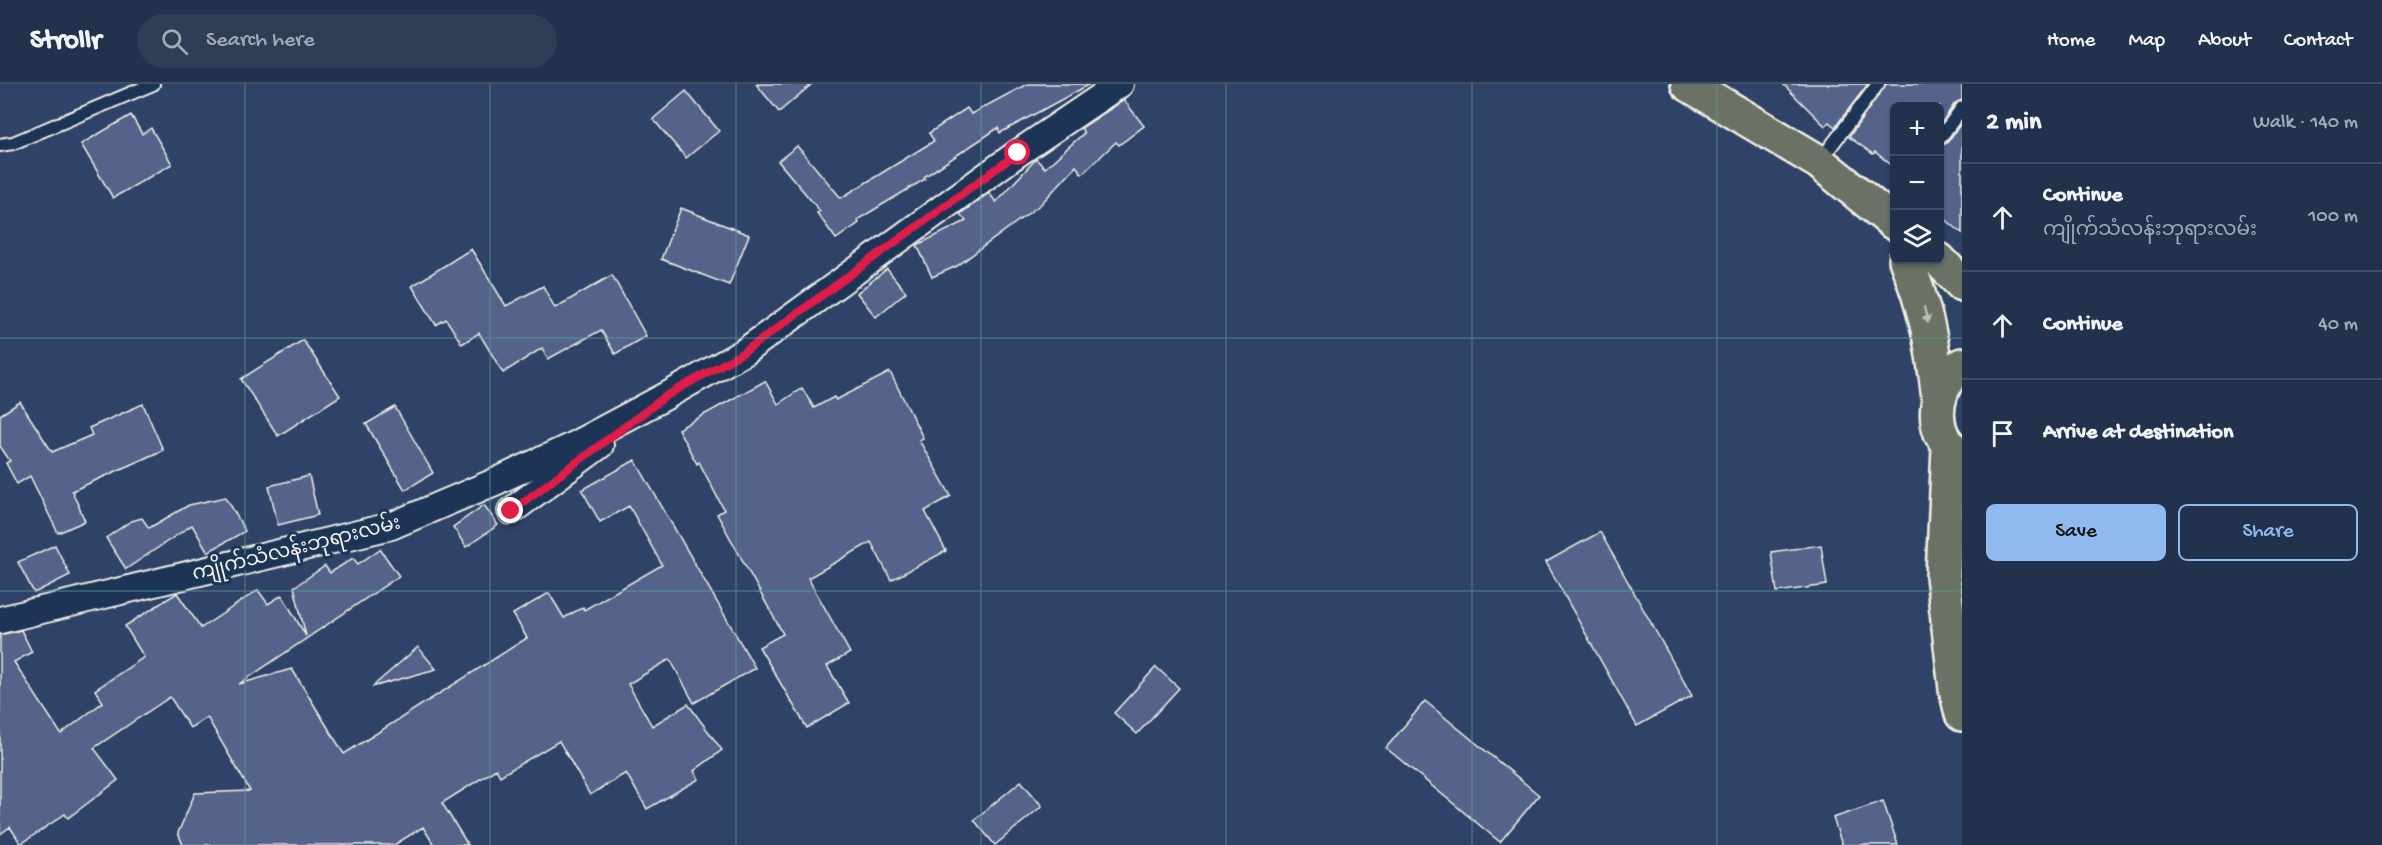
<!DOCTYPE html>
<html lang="en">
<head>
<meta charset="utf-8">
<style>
	body { margin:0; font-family:"Gochi Hand","Noto Sans Myanmar",sans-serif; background:#2e3e57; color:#f1f3f6 }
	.controls { position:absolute; right:18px; top:18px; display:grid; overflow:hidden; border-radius:9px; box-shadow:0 2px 4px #0004 }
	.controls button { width:54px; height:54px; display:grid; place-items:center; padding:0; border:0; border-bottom:2px solid #3f4d65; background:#22324d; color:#f1f3f6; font:30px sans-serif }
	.stop { position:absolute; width:18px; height:18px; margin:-14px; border:4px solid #e11d48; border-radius:50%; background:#fff }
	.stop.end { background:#e11d48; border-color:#fff; box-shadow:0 2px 6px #0008 }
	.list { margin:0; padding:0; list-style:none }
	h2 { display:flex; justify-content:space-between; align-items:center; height:78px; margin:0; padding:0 24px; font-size:26px }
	h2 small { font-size:20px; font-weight:400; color:#a2aab6 }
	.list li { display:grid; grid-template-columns:39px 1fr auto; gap:18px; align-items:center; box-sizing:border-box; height:108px; padding:0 24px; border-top:2px solid #3f4d65 }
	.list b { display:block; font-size:22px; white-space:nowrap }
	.list p { margin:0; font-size:20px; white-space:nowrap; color:#a2aab6 }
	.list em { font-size:20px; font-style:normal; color:#a2aab6 }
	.actions { display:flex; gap:12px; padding:18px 24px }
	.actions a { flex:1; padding:14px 0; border:2px solid #90b9f0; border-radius:9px; text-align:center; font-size:21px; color:#90b9f0 }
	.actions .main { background:#90b9f0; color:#111 }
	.icon { flex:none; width:33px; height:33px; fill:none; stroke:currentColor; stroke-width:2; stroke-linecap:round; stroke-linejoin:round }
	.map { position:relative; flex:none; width:1962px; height:761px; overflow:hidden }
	header { display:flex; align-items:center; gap:36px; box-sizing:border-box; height:84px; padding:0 30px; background:#22324d; border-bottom:2px solid #3f4d65 }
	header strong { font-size:28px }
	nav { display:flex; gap:33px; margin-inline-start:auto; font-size:21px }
	.search { width:420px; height:54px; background:#2e3e57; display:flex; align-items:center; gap:15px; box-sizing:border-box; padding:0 21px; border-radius:33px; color:#a2aab6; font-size:22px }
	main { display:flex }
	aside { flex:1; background:#22324d }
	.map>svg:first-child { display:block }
	.building { fill:#54638b; stroke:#f4f1e8; stroke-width:1.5 }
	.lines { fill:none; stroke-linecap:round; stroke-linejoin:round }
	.service-casing { stroke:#f4f1e8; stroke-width:16 }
	.minor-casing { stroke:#f4f1e8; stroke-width:30 }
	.primary-casing { stroke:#f4f1e8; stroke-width:38 }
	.service { stroke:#1d3557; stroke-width:12 }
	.minor { stroke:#1d3557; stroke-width:26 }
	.primary { stroke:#6b7165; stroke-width:33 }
	.oneway { fill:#bdbeb4 }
	.route { stroke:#e11d48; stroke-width:8 }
	.grid { fill:none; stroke:#549b93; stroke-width:1.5; stroke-opacity:0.55 }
	.labels { text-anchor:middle; stroke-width:6; stroke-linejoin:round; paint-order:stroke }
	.street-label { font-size:20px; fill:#f4f1e8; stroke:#1d3557 }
</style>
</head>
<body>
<header>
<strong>Strollr</strong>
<div class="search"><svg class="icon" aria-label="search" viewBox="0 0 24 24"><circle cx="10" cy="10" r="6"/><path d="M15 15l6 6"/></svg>Search here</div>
<nav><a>Home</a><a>Map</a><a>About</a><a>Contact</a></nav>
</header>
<main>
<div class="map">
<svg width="1962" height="761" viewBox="0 0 1962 761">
	<rect width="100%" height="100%" fill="#2e4367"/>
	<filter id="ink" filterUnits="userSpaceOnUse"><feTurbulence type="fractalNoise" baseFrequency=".0167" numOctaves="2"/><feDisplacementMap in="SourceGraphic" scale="12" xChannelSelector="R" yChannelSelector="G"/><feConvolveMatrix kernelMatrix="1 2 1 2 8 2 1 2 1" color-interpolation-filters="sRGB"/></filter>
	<g filter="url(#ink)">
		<!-- building -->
		<g class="building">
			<path d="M 756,0 L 812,0 L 779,28 Z"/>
			<path d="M 1027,0 L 1090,0 L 1000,49 L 998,44 L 924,93 L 925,95 L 857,136 L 859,139 L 836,155 L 817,129 L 820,127 L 778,77 L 797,62 L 841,114 L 934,57 L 929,49 L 967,24 L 971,30 Z"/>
			<path d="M 1783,0 L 1868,0 L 1835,43 L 1829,38 L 1825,42 Z"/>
			<path d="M 1886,0 L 1962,0 L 1962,16 L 1955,19 L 1940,41 L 1940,22 L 1894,22 L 1894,83 L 1875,68 L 1873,70 L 1849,53 Z"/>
			<path d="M 686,7 L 719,47 L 686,74 L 653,35 Z"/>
			<path d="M 1124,16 L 1144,42 L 1119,61 L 1116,58 L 1082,90 L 1076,82 L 1041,120 L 957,182 L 932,193 L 917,161 L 966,137 L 960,130 L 989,109 L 996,118 L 1036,75 L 1045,84 L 1084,49 L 1081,44 Z"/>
			<path d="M 131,31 L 142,50 L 151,44 L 172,80 L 113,114 L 81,60 Z"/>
			<path d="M 1962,38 L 1962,149 L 1940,131 L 1940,62 L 1947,59 Z"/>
			<path d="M 681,124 L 749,151 L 729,201 L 661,175 Z"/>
			<path d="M 471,165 L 506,222 L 543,202 L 555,224 L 612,191 L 646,252 L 615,270 L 601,246 L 548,275 L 542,264 L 503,289 L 479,249 L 462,260 L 446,235 L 436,241 L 412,202 Z"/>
			<path d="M 887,185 L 906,208 L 876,233 L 857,209 Z"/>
			<path d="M 303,256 L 340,312 L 278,352 L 241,295 Z"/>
			<path d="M 890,288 L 923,354 L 919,356 L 951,412 L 925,427 L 946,467 L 891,496 L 871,458 L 808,494 L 850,569 L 827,582 L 849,619 L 807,644 L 759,563 L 783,550 L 717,430 L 724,426 L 699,378 L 697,380 L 678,345 L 765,297 L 778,320 L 802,304 L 814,324 L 834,313 L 836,316 Z"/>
			<path d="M 20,318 L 52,368 L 92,351 L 89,344 L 143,320 L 163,366 L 72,407 L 85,437 L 58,449 L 30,392 L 17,400 L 6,379 L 10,377 L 0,362 L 0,331 Z"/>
			<path d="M 395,323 L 433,389 L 405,406 L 366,340 Z"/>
			<path d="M 635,376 L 755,584 L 694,619 L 670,575 L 628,600 L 652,642 L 688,620 L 722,666 L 694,687 L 699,695 L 647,725 L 626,689 L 590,711 L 559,657 L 500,692 L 496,685 L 442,719 L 468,761 L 434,761 L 423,743 L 394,761 L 183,761 L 178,749 L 195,709 L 250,707 L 207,633 L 190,644 L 170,613 L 94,664 L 118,696 L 68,734 L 65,730 L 21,760 L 10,743 L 0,750 L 0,551 L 21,546 L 32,568 L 14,578 L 61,650 L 103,618 L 95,606 L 144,573 L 125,542 L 177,509 L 201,544 L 258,506 L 268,520 L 282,511 L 306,552 L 294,503 L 325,482 L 330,489 L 353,474 L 358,480 L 380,465 L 399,492 L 239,600 L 292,585 L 344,670 L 527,554 L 513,530 L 549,509 L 564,534 L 583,523 L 584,526 L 662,481 L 629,422 L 600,438 L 582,406 Z"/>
			<path d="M 309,392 L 318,431 L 278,441 L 269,402 Z"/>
			<path d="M 226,413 L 245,447 L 208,468 L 192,441 L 126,485 L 106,454 L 131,437 L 142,434 L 149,444 L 189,421 Z"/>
			<path d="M 484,421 L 498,441 L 466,463 L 453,443 Z"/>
			<path d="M 1600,448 L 1692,612 L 1637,642 L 1546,478 Z"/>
			<path d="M 55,461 L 70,491 L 34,509 L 18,478 Z"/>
			<path d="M 1821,461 L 1827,501 L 1777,508 L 1771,468 Z"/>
			<path d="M 418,563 L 436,585 L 372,603 Z"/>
			<path d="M 1156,583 L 1179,604 L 1137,650 L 1114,629 Z"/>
			<path d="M 1425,617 L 1539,711 L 1500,758 L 1386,664 Z"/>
			<path d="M 1021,697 L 1042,722 L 995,761 L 974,736 Z"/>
			<path d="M 1883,717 L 1898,761 L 1842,761 L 1833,734 Z"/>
		</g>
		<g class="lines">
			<defs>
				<g id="service">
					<path d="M 1940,54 L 1962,24"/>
					<path d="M 0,61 L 13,59 L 153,0"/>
					<path d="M 1819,78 L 1878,0"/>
				</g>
				<g id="minor">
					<path d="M 511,427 L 600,361"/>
					<path d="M 0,536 L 391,442 L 497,397 L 572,362 L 666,312 L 744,268 L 1018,69 L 1120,0"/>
				</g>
				<g id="primary">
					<path d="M 1688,0 L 1819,78 L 1894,139"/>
					<path d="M 1906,176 C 1926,225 1933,262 1939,315"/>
					<path d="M 1939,176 L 1962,200"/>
					<path d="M 1962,281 C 1941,294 1932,326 1941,349 C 1946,360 1954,367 1962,375"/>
					<path d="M 1949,363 L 1943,492 L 1956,605 L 1962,630"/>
				</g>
			</defs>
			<!-- service casing -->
			<use href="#service" class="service-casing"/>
			<!-- minor casing -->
			<use href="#minor" class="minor-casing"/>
			<!-- primary casing -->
			<use href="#primary" class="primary-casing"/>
			<!-- service -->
			<use href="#service" class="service"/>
			<!-- minor -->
			<use href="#minor" class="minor"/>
			<!-- primary -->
			<use href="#primary" class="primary"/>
		</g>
		<!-- one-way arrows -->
		<defs><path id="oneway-solid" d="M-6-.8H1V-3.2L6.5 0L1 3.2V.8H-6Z" transform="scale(1.5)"/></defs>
		<use class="oneway" href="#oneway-solid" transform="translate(1926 231) rotate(76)"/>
	</g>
	<g class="lines" filter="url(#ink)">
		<!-- route -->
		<path class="route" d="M 511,427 L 666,312 L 744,268 L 1018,69"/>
	</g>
	<!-- grid -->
	<path class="grid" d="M 245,0 L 245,761M 490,0 L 490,761M 736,0 L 736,761M 981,0 L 981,761M 1226,0 L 1226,761M 1472,0 L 1472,761M 1717,0 L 1717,761M 0,254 L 1962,254M 0,507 L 1962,507"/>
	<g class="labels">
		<!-- street labels -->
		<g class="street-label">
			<text transform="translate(296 463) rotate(-14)" y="7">ကျိုက်သံလန်းဘုရားလမ်း</text>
		</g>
	</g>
</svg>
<div class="controls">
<button>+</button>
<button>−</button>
<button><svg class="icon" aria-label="layers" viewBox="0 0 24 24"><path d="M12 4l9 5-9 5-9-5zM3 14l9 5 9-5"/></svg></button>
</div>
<div class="stop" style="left:1018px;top:69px"></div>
<div class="stop end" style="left:511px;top:427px"></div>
</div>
<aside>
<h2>2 min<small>Walk · 140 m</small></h2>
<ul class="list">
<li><svg class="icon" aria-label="ahead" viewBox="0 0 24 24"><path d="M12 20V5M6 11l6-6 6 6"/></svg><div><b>Continue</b><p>ကျိုက်သံလန်းဘုရားလမ်း</p></div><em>100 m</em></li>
<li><svg class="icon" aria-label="ahead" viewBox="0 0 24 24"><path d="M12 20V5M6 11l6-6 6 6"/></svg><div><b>Continue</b></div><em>40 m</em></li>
<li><svg class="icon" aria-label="arrive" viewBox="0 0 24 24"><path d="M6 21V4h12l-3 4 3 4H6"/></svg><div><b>Arrive at destination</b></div></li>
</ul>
<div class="actions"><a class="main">Save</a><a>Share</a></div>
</aside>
</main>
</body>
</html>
